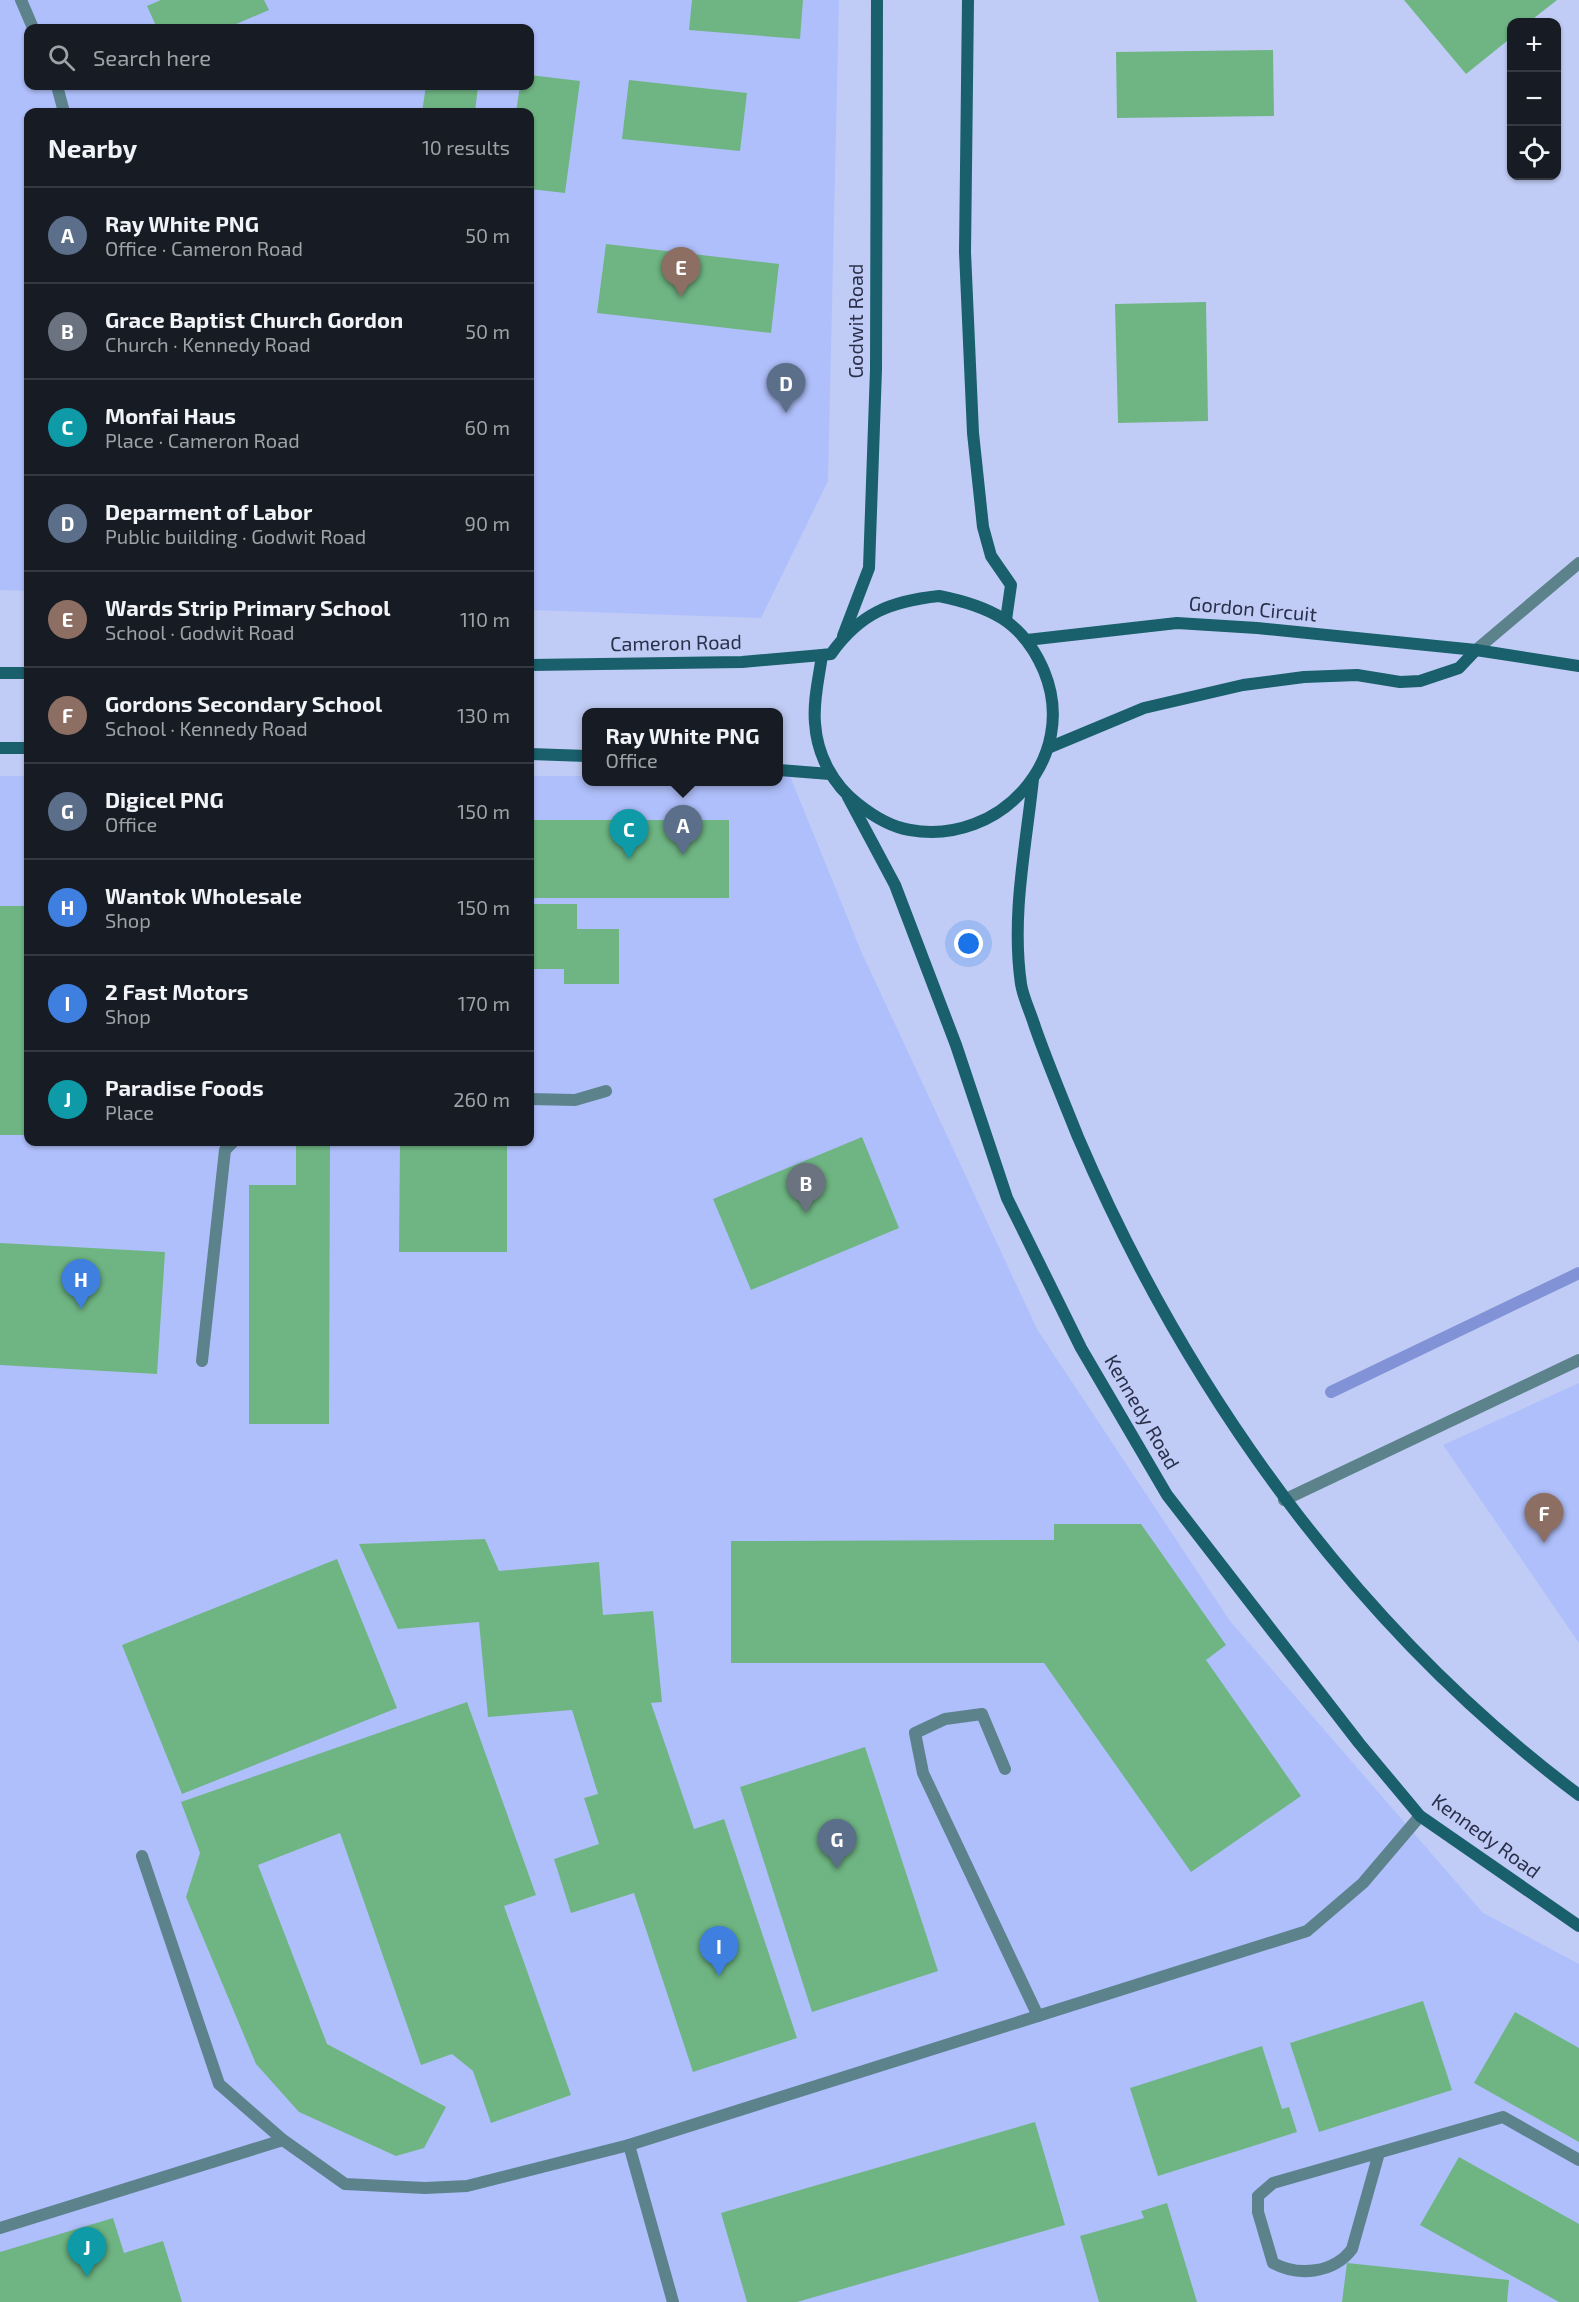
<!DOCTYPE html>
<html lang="en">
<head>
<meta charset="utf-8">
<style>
	body { margin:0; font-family:"Exo 2",sans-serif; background:#242831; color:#f1f3f6 }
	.controls { position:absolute; right:18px; top:18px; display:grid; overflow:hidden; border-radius:12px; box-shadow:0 2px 4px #0004 }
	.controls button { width:54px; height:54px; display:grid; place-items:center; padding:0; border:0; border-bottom:2px solid #363941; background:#171b24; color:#f1f3f6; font:30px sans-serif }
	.you { position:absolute; left:969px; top:944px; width:21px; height:21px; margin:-15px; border:4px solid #fff; border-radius:50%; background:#1a73e8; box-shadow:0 0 0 9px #1a73e833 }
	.badge { display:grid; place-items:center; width:39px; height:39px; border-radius:50%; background:#866d0b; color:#fff; font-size:20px; font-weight:700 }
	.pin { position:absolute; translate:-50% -50px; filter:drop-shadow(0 2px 3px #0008) }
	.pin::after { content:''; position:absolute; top:32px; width:21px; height:18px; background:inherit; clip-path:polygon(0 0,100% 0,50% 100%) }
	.popup { position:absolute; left:582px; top:708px; width:201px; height:78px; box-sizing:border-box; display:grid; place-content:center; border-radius:12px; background:#171b24; filter:drop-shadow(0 2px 4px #0005); font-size:20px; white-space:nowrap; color:#9ea1a6 }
	.popup b { font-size:22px; color:#f1f3f6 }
	.popup::after { content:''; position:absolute; left:50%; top:100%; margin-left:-12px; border:12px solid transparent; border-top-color:#171b24 }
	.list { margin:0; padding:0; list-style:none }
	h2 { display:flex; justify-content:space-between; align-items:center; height:78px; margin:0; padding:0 24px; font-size:26px }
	h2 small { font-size:20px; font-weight:400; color:#9ea1a6 }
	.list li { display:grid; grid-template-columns:39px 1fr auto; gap:18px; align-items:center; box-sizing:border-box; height:96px; padding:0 24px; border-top:2px solid #363941 }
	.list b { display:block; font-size:22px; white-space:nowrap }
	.list p { margin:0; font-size:20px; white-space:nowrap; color:#9ea1a6 }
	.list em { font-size:20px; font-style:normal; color:#9ea1a6 }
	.icon { flex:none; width:33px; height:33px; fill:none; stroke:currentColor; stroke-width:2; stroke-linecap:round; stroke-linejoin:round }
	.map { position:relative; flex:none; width:1579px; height:2302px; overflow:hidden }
	.search { position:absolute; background:#171b24; box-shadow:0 2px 4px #0004; left:24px; top:24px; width:510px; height:66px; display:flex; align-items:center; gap:15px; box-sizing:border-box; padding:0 21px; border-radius:12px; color:#9ea1a6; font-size:22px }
	.panel { position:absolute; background:#171b24; box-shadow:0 2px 4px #0004; left:24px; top:108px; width:510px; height:1038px; border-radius:12px }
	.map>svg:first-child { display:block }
	.built { fill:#afbffb; fill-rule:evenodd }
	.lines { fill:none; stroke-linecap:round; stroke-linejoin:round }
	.stream { stroke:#8192d6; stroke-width:12 }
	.building { fill:#6fb583 }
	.lane { stroke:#5c838c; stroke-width:12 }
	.street { stroke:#5c838c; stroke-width:12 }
	.secondary { stroke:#195f6c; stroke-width:12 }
	.labels { text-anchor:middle; stroke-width:5; stroke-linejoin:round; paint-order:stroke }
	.street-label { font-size:20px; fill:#2a304b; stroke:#c0ccf5 }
</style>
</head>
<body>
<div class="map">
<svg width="1579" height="2302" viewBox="0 0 1579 2302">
	<rect width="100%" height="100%" fill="#c0ccf5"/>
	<!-- built -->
	<g class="built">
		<path d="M 0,0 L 839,0 L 828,481 L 761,618 L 530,610 L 530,112 L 28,112 L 28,591 L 0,590 ZM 28,28 L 530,28 L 530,86 L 28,86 Z"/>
		<path d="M 0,776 L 28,776 L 28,1142 L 530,1142 L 530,776 L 587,776 L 587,782 L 779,782 L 779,776 L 790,776 L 861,951 L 1037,1329 L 1230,1621 L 1483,1913 L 1579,1964 L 1579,2302 L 0,2302 Z"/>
		<path d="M 1579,1383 L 1579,1643 L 1443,1445 Z"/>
	</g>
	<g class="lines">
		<!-- stream -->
		<path class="stream" d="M 1331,1392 L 1579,1273"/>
	</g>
	<!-- building -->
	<g class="building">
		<path d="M 161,0 L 264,0 L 269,10 L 227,28 L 157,28 L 147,6 Z"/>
		<path d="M 692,0 L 803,0 L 800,39 L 689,30 Z"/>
		<path d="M 1404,0 L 1557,0 L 1529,22 L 1512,22 L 1512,37 L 1466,74 Z"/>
		<path d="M 1273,50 L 1274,116 L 1117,118 L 1116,52 Z"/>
		<path d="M 530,75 L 580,81 L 565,193 L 530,189 L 530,112 L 516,112 L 520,86 L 530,86 Z"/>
		<path d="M 629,80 L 747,93 L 740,151 L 622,139 Z"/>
		<path d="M 426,86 L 478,86 L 475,112 L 422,112 Z"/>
		<path d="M 606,244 L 779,264 L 771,333 L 597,313 Z"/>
		<path d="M 1206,302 L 1208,421 L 1118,423 L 1115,304 Z"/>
		<rect x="530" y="820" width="199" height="78"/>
		<path d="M 530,904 L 577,904 L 577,929 L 619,929 L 619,984 L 564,984 L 564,969 L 530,969 Z"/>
		<rect x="0" y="906" width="28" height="229"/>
		<path d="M 862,1137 L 899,1228 L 751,1290 L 713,1199 Z"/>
		<path d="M 296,1142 L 330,1142 L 329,1424 L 249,1424 L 249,1185 L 296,1185 Z"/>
		<path d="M 400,1142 L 507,1142 L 507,1252 L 399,1252 Z"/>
		<path d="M 0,1243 L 165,1252 L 157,1374 L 0,1365 Z"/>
		<path d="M 1054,1524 L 1141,1524 L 1226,1645 L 1206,1660 L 1301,1796 L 1191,1872 L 1044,1663 L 731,1663 L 731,1541 L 1054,1540 Z"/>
		<path d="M 485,1539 L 499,1571 L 599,1562 L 603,1615 L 653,1611 L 662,1702 L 651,1703 L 694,1829 L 724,1819 L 797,2038 L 693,2072 L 634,1893 L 571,1913 L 554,1859 L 599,1844 L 584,1798 L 598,1794 L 572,1710 L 488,1717 L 479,1622 L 398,1629 L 359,1544 Z"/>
		<path d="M 337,1559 L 397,1708 L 182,1794 L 122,1645 Z"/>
		<path d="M 467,1702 L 536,1895 L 504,1906 L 571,2095 L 491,2123 L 473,2071 L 452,2054 L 421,2065 L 340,1833 L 258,1865 L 327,2044 L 446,2107 L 424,2148 L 396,2156 L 299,2112 L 256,2064 L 186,1897 L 200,1853 L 181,1802 Z"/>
		<path d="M 865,1747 L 938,1971 L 812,2012 L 740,1787 Z"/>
		<path d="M 1423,2001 L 1452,2090 L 1319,2132 L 1290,2043 Z"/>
		<path d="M 1515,2012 L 1579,2048 L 1579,2142 L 1474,2083 Z"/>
		<path d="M 1262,2046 L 1282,2109 L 1289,2107 L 1297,2132 L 1158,2176 L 1130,2088 Z"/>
		<path d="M 1035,2122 L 1065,2225 L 797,2302 L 747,2302 L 721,2213 Z"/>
		<path d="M 1459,2157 L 1579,2224 L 1579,2302 L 1559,2302 L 1420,2225 Z"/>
		<path d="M 1167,2203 L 1197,2302 L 1099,2302 L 1080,2236 L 1144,2218 L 1141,2211 Z"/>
		<path d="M 113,2218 L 124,2253 L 163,2241 L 182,2302 L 0,2302 L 0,2252 Z"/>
		<path d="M 1347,2263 L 1509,2280 L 1507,2302 L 1342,2302 Z"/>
	</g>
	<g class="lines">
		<!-- lane -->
		<g class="lane">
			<path d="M 530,1099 L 575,1100 L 606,1091"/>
			<path d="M 202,1361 L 225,1150 L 233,1142"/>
			<path d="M 1005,1769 L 982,1714 L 945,1719 L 915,1733 L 923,1773 L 1038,2016"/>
			<path d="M 1379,2153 L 1352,2249 C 1334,2273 1299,2277 1273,2263 L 1258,2212 L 1258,2196 L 1273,2183 L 1503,2117 L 1579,2160"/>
		</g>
		<!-- street -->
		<g class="street">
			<path d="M 21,0 L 33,28"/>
			<path d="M 57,86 L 64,112"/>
			<path d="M 1476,650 L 1579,563"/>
			<path d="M 1284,1500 L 1579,1360"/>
			<path d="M 142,1856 L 219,2084 L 283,2140 L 345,2184 L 425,2188 L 467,2186 L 629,2145 L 1307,1931 L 1363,1883 L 1420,1816"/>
			<path d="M 629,2145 L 673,2302"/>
			<path d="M 0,2228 L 283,2140"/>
		</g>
		<!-- secondary -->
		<g class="secondary">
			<path d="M 968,0 L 965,252 L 973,433 L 983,527 L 991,556 L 1011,585 L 1006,620"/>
			<path d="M 939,596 C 989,606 1023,621 1044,671 C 1080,758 1000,846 910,830 C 891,827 873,816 858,804 C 833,785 817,755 815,723 C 813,700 819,678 822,655 L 831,654 C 860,613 891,601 939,596 Z"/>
			<path d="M 843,636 L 869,568 L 876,369 L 877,0"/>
			<path d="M 1027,640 L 1177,623 L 1257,628 L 1476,650 L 1579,666"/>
			<path d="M 530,665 L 742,662 L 822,655"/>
			<path d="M 0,673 L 28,673"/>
			<path d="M 0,748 L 28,748"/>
			<path d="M 1048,748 L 1144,708 L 1243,685 L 1304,677 L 1357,675 L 1400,682 L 1420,681 L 1459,668 L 1476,650"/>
			<path d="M 530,754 L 587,756"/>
			<path d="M 779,770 L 830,774"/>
			<path d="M 1033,779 C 1026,847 1011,915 1021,984 C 1023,997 1030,1011 1034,1024 C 1047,1062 1063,1099 1078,1137 C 1187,1392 1356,1628 1579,1795"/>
			<path d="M 848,797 L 895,885 L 956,1045 L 1007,1198 L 1081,1348 L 1167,1495 L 1359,1743 L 1420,1816 L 1579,1926"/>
		</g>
	</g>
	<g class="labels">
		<!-- street labels -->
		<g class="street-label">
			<text transform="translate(856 321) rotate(-90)" y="7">Godwit Road</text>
			<text transform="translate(1253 609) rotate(5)" y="7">Gordon Circuit</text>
			<text transform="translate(676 643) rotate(-1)" y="7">Cameron Road</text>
			<text transform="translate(1142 1412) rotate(60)" y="7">Kennedy Road</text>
			<text transform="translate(1486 1836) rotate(36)" y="7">Kennedy Road</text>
		</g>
	</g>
</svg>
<div class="controls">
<button>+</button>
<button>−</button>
<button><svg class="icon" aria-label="locate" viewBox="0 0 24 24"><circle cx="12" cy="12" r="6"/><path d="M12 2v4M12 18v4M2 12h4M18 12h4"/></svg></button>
</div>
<div class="you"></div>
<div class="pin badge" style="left:683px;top:855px;background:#5c6f8a">A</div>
<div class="popup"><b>Ray White PNG</b>Office</div>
<div class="pin badge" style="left:806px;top:1213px;background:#6b7280">B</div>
<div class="pin badge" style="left:629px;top:859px;background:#0f9aa8">C</div>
<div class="pin badge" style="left:786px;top:413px;background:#5c6f8a">D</div>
<div class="pin badge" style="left:681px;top:297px;background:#8d6e63">E</div>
<div class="pin badge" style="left:1544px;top:1543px;background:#8d6e63">F</div>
<div class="pin badge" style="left:837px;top:1869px;background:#5c6f8a">G</div>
<div class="pin badge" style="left:81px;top:1309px;background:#3f7fe0">H</div>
<div class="pin badge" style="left:719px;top:1976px;background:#3f7fe0">I</div>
<div class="pin badge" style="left:87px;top:2277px;background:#0f9aa8">J</div>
<div class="search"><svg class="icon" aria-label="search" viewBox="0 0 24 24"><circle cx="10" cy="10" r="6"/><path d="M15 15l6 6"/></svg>Search here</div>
<section class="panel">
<h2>Nearby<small>10 results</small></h2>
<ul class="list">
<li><span class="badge" style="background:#5c6f8a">A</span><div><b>Ray White PNG</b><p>Office · Cameron Road</p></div><em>50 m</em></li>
<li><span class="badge" style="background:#6b7280">B</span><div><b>Grace Baptist Church Gordon</b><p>Church · Kennedy Road</p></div><em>50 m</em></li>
<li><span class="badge" style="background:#0f9aa8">C</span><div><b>Monfai Haus</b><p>Place · Cameron Road</p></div><em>60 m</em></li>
<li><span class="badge" style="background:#5c6f8a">D</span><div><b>Deparment of Labor</b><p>Public building · Godwit Road</p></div><em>90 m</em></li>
<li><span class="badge" style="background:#8d6e63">E</span><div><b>Wards Strip Primary School</b><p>School · Godwit Road</p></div><em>110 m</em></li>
<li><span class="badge" style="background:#8d6e63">F</span><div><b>Gordons Secondary School</b><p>School · Kennedy Road</p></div><em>130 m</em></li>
<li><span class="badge" style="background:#5c6f8a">G</span><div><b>Digicel PNG</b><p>Office</p></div><em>150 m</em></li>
<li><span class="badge" style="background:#3f7fe0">H</span><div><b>Wantok Wholesale</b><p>Shop</p></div><em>150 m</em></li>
<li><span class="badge" style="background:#3f7fe0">I</span><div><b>2 Fast Motors</b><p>Shop</p></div><em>170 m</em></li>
<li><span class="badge" style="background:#0f9aa8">J</span><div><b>Paradise Foods</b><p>Place</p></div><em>260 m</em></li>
</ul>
</section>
</div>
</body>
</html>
